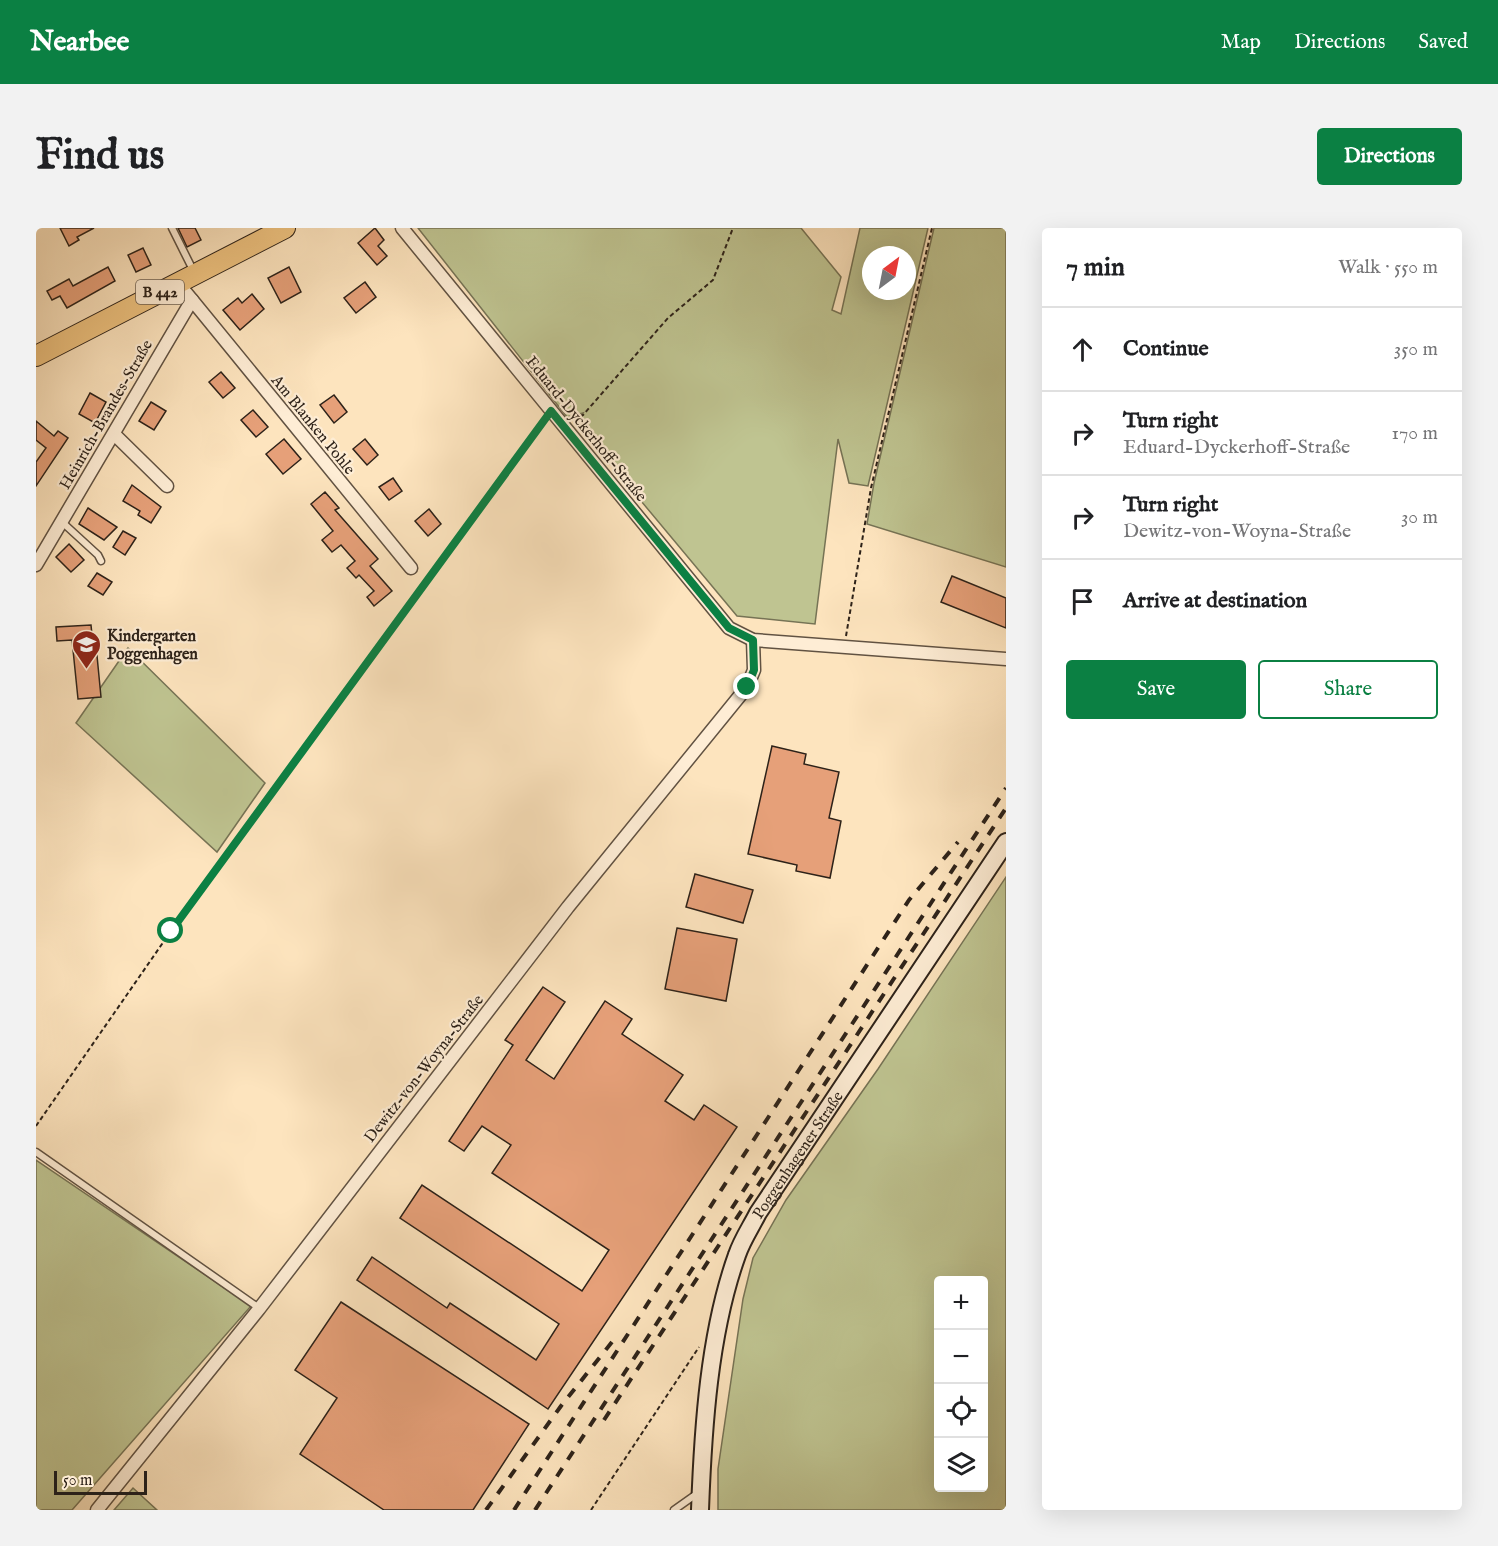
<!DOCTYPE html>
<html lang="en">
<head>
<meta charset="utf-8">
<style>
	body { margin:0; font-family:"IM FELL English",serif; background:#f2f2f2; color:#202124 }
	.controls { position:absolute; right:18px; bottom:18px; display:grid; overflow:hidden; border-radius:6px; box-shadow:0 6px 24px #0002 }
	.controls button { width:54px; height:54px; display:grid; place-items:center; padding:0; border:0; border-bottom:2px solid #e0e0e0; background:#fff; color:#202124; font:30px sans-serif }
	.compass { position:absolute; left:826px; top:18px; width:54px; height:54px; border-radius:50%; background:#fff; box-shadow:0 6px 24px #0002; rotate:32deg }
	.scale { position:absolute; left:18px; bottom:15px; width:93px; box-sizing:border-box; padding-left:6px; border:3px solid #2d2219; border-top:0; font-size:16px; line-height:21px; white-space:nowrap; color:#2d2219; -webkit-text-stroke:4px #feedd5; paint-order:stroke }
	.stop { position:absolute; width:18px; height:18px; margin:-14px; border:4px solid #0b8043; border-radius:50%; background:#fff }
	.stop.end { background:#0b8043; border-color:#fff; box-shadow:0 2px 6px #0008 }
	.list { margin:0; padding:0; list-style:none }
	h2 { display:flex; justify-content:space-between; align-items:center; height:78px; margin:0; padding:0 24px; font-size:26px }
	h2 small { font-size:20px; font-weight:400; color:#757577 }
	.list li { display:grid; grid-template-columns:39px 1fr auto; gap:18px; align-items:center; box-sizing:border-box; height:84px; padding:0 24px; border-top:2px solid #e0e0e0 }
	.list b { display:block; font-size:22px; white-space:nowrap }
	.list p { margin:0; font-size:20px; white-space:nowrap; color:#757577 }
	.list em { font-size:20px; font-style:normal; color:#757577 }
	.actions { display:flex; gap:12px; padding:18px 24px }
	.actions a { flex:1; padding:14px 0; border:2px solid #0b8043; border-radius:6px; text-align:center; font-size:21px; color:#0b8043 }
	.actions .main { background:#0b8043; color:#fff }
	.icon { flex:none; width:33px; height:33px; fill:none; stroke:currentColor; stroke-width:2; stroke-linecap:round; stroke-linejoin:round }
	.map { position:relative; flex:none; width:970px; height:1282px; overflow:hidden; border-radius:6px }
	header { display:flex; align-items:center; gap:36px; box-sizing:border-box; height:84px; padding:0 30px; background:#0b8043; color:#fff }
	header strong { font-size:28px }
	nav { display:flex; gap:33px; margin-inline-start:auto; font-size:21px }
	.intro { display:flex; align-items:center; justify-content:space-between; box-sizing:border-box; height:144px; padding:0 36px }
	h1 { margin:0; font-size:42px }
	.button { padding:15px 27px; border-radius:6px; background:#0b8043; color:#fff; font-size:21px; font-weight:700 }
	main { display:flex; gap:36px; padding:0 36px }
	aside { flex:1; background:#fff; border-radius:6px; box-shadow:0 6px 24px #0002 }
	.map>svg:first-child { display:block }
	.green { fill:#bfc491; stroke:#767355; stroke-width:1.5; fill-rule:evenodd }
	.building { fill:#e6a079; stroke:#2d2219; stroke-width:1.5 }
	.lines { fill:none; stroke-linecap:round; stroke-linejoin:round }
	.lane-casing { stroke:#615242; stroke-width:9 }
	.street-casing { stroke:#615242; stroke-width:15 }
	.secondary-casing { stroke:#2d2219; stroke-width:20 }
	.primary-casing { stroke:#2d2219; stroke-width:22 }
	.path { stroke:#2d2219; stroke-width:2; stroke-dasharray:4.5 3; stroke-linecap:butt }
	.lane { stroke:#feedd5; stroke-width:6 }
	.street { stroke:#feedd5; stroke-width:12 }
	.secondary { stroke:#feedd5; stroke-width:16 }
	.primary { stroke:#eec27f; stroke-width:20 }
	.rail { stroke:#2d2219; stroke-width:4; stroke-dasharray:10 10; stroke-linecap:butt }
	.route { stroke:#0b8043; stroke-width:8 }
	.labels { text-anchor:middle; stroke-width:4.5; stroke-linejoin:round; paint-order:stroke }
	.shield { fill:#feedd5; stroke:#6c5f51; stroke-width:1.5 }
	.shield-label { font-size:15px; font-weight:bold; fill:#2d2219 }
	.street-label { font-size:16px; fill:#2d2219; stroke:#feedd5 }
	.poi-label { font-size:16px; font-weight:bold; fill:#2d2219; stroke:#feedd5; text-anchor:start }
</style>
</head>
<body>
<header>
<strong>Nearbee</strong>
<nav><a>Map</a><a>Directions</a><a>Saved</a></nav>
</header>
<div class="intro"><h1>Find us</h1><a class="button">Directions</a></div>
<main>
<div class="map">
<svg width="970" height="1282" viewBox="0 0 970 1282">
	<rect width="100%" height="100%" fill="#fde4be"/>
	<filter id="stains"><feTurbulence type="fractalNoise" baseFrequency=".00333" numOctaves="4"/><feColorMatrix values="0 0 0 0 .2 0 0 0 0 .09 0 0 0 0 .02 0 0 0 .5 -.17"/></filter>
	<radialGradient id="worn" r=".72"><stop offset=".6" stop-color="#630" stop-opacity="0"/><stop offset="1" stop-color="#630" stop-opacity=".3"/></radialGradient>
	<!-- green -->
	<g class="green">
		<path d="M 382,0 L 765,0 L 805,49 L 796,82 L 805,86 L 824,0 L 892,0 L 832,258 L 813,255 L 802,211 L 779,396 L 701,388 L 540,195 L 547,185 L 531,189 ZM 835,27 L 871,27 L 871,63 L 835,63 Z"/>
		<path d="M 898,0 L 970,0 L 970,339 L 831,296 L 838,255 Z"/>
		<path d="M 92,420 L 229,555 L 181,624 L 40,495 Z"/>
		<path d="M 970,649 L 970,1282 L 682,1282 L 682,1241 L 707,1071 L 717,1030 L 750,972 L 842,841 ZM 902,1052 L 948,1052 L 948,1260 L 902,1260 Z"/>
		<path d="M 0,932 L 215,1078 L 36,1282 L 0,1282 Z"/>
		<path d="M 97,1260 L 121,1282 L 78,1282 Z"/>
	</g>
	<!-- building -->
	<g class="building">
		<path d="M 24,0 L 58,0 L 41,9 L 43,12 L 33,18 Z"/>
		<path d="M 142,0 L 159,0 L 165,12 L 151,19 Z"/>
		<path d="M 339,0 L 348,12 L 342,18 L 351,28 L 341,37 L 322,15 Z"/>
		<path d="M 107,20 L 115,37 L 100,44 L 92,27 Z"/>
		<path d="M 72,39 L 79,53 L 31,80 L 24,68 L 16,72 L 11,63 L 33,51 L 37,58 Z"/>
		<path d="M 253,39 L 265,64 L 245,75 L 232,50 Z"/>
		<path d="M 329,54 L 340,69 L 320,85 L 308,70 Z"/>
		<path d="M 216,66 L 228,81 L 204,102 L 187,82 L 202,70 L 206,75 Z"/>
		<path d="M 185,144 L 199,160 L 187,170 L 173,154 Z"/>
		<path d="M 54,165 L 70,174 L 59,195 L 43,186 Z"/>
		<path d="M 298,167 L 311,184 L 298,195 L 284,177 Z"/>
		<path d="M 115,174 L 130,183 L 118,202 L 103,193 Z"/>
		<path d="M 217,182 L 232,199 L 220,209 L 205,192 Z"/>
		<path d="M 0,193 L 18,208 L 22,203 L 32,210 L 0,258 L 0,234 L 10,220 L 0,212 Z"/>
		<path d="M 248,211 L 265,231 L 247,246 L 230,226 Z"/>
		<path d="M 329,211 L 342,227 L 331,237 L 317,221 Z"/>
		<path d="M 357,250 L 366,263 L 353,272 L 343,259 Z"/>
		<path d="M 96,257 L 125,279 L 115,295 L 102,287 L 104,283 L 87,273 Z"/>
		<path d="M 289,264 L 303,280 L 299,282 L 342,331 L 334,338 L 356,363 L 338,378 L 331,369 L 338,363 L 323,347 L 320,350 L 311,340 L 319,333 L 305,317 L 296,324 L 286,312 L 297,303 L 275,276 Z"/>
		<path d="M 52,280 L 81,299 L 68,312 L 43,296 Z"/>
		<path d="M 393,281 L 405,296 L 392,308 L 379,293 Z"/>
		<path d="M 87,303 L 100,310 L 89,327 L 77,319 Z"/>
		<path d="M 33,316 L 48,332 L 35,344 L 20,329 Z"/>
		<path d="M 61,345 L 76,354 L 67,367 L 52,358 Z"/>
		<path d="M 916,348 L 970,370 L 970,400 L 905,374 Z"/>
		<path d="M 55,397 L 56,407 L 59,407 L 65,469 L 42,471 L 36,412 L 21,413 L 20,399 Z"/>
		<path d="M 736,518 L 770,526 L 768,536 L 803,544 L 793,590 L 805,593 L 794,650 L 760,643 L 761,637 L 712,626 Z"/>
		<path d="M 659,646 L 717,662 L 707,695 L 650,679 Z"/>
		<path d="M 641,700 L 701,711 L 690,773 L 629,761 Z"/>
		<path d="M 507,759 L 529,774 L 490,832 L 518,851 L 569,773 L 596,791 L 586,806 L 647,847 L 629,873 L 658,892 L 668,877 L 701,899 L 512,1181 L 321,1052 L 336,1029 L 411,1080 L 414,1075 L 500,1132 L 523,1096 L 364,990 L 386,957 L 546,1063 L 573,1022 L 456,945 L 475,917 L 446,898 L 428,923 L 413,913 L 477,817 L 469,812 Z"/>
		<path d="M 305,1074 L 493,1196 L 437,1282 L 348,1282 L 264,1226 L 301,1170 L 259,1142 Z"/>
	</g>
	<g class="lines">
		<defs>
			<g id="lane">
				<path d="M 136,0 L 157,42"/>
				<path d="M 26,294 L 62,327 L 65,333"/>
				<path d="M 0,924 L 223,1080"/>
				<path d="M 638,1282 L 662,1265"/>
			</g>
			<g id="street">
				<path d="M 366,0 L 693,400 L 717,412 L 970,431"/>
				<path d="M 156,72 L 375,340"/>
				<path d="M 78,206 L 131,258"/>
				<path d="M 0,337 L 156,72 L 142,55"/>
				<path d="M 61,1282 L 223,1081 L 532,679 L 711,459 L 718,442 L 717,412"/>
			</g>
			<g id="secondary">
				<path id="s1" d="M 664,1282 C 667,1200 673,1105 701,1027 C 706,1012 715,999 722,985 L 970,614"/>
			</g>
			<path id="primary" d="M 0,128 L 249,0"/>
		</defs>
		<!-- lane casing -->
		<use href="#lane" class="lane-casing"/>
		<!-- street casing -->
		<use href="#street" class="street-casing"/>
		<!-- secondary casing -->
		<use href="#secondary" class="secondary-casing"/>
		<!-- primary casing -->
		<use href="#primary" class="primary-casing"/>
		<!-- path -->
		<g class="path">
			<path d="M 537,191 L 547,187 L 632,90 L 677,52 L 697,0"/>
			<path d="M 810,408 L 835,260 L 896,0"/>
			<path d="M 0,898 L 135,703 L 508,192"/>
			<path d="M 555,1282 L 663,1119"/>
		</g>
		<!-- lane -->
		<use href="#lane" class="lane"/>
		<!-- street -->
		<use href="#street" class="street"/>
		<!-- secondary -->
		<use href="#secondary" class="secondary"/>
		<!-- primary -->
		<use href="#primary" class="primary"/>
		<!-- rail -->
		<g class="rail">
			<path d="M 568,1192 L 970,580"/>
			<path d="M 450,1282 L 525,1178 L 580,1109"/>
			<path d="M 478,1282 L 873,672 L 922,614"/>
			<path d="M 499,1282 L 970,560"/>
		</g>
	</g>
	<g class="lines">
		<!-- route -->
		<path class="route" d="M 135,703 L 515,183 L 693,400 L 717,412 L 718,442 L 711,459"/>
	</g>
	<!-- icons -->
	<defs>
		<symbol id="school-pin" viewBox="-11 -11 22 30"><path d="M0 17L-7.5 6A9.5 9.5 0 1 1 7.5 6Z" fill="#8f2418" stroke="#feedd5"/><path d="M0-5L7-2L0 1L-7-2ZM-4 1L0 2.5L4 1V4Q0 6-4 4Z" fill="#fff"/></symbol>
	</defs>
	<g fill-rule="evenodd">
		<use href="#school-pin" x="34" y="400" width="33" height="45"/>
	</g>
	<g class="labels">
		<!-- shield labels -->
		<rect class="shield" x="100" y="52" width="48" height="24" rx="4.5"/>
		<g class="shield-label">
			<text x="124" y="69">B 442</text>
		</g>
		<!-- street labels -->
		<g class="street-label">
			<text transform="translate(69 186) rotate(-60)" y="6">Heinrich-Brandes-Straße</text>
			<text transform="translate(278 196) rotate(51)" y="6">Am Blanken Pohle</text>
			<text transform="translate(551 200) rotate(51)" y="6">Eduard-Dyckerhoff-Straße</text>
			<text transform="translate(387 840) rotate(-52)" y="6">Dewitz-von-Woyna-Straße</text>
			<text dy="6" stroke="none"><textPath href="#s1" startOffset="376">Poggenhagener Straße</textPath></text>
		</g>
		<!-- poi labels -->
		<g class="poi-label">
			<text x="71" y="413">Kindergarten<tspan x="71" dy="18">Poggenhagen</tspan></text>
		</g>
	</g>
	<rect width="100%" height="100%" filter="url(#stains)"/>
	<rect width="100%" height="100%" fill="url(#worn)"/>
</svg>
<div class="controls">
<button>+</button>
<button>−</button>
<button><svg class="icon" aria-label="locate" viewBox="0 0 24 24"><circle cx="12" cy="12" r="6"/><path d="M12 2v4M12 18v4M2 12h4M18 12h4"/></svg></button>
<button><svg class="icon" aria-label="layers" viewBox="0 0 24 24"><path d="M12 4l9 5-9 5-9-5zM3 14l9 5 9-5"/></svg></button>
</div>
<svg class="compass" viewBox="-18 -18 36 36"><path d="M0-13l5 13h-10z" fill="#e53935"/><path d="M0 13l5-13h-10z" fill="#757577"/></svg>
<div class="scale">50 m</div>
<div class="stop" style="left:135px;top:703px"></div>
<div class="stop end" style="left:711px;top:459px"></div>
</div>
<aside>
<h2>7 min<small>Walk · 550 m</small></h2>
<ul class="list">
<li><svg class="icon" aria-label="ahead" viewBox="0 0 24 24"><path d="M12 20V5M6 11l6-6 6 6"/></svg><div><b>Continue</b></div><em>350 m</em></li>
<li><svg class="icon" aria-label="right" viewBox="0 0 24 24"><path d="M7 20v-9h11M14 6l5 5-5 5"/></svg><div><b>Turn right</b><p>Eduard-Dyckerhoff-Straße</p></div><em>170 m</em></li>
<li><svg class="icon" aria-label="right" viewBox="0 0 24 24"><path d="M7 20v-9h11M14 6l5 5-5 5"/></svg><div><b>Turn right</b><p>Dewitz-von-Woyna-Straße</p></div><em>30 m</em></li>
<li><svg class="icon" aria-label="arrive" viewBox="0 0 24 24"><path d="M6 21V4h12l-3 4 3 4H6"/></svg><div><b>Arrive at destination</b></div></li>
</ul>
<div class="actions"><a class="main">Save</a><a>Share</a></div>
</aside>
</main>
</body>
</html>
